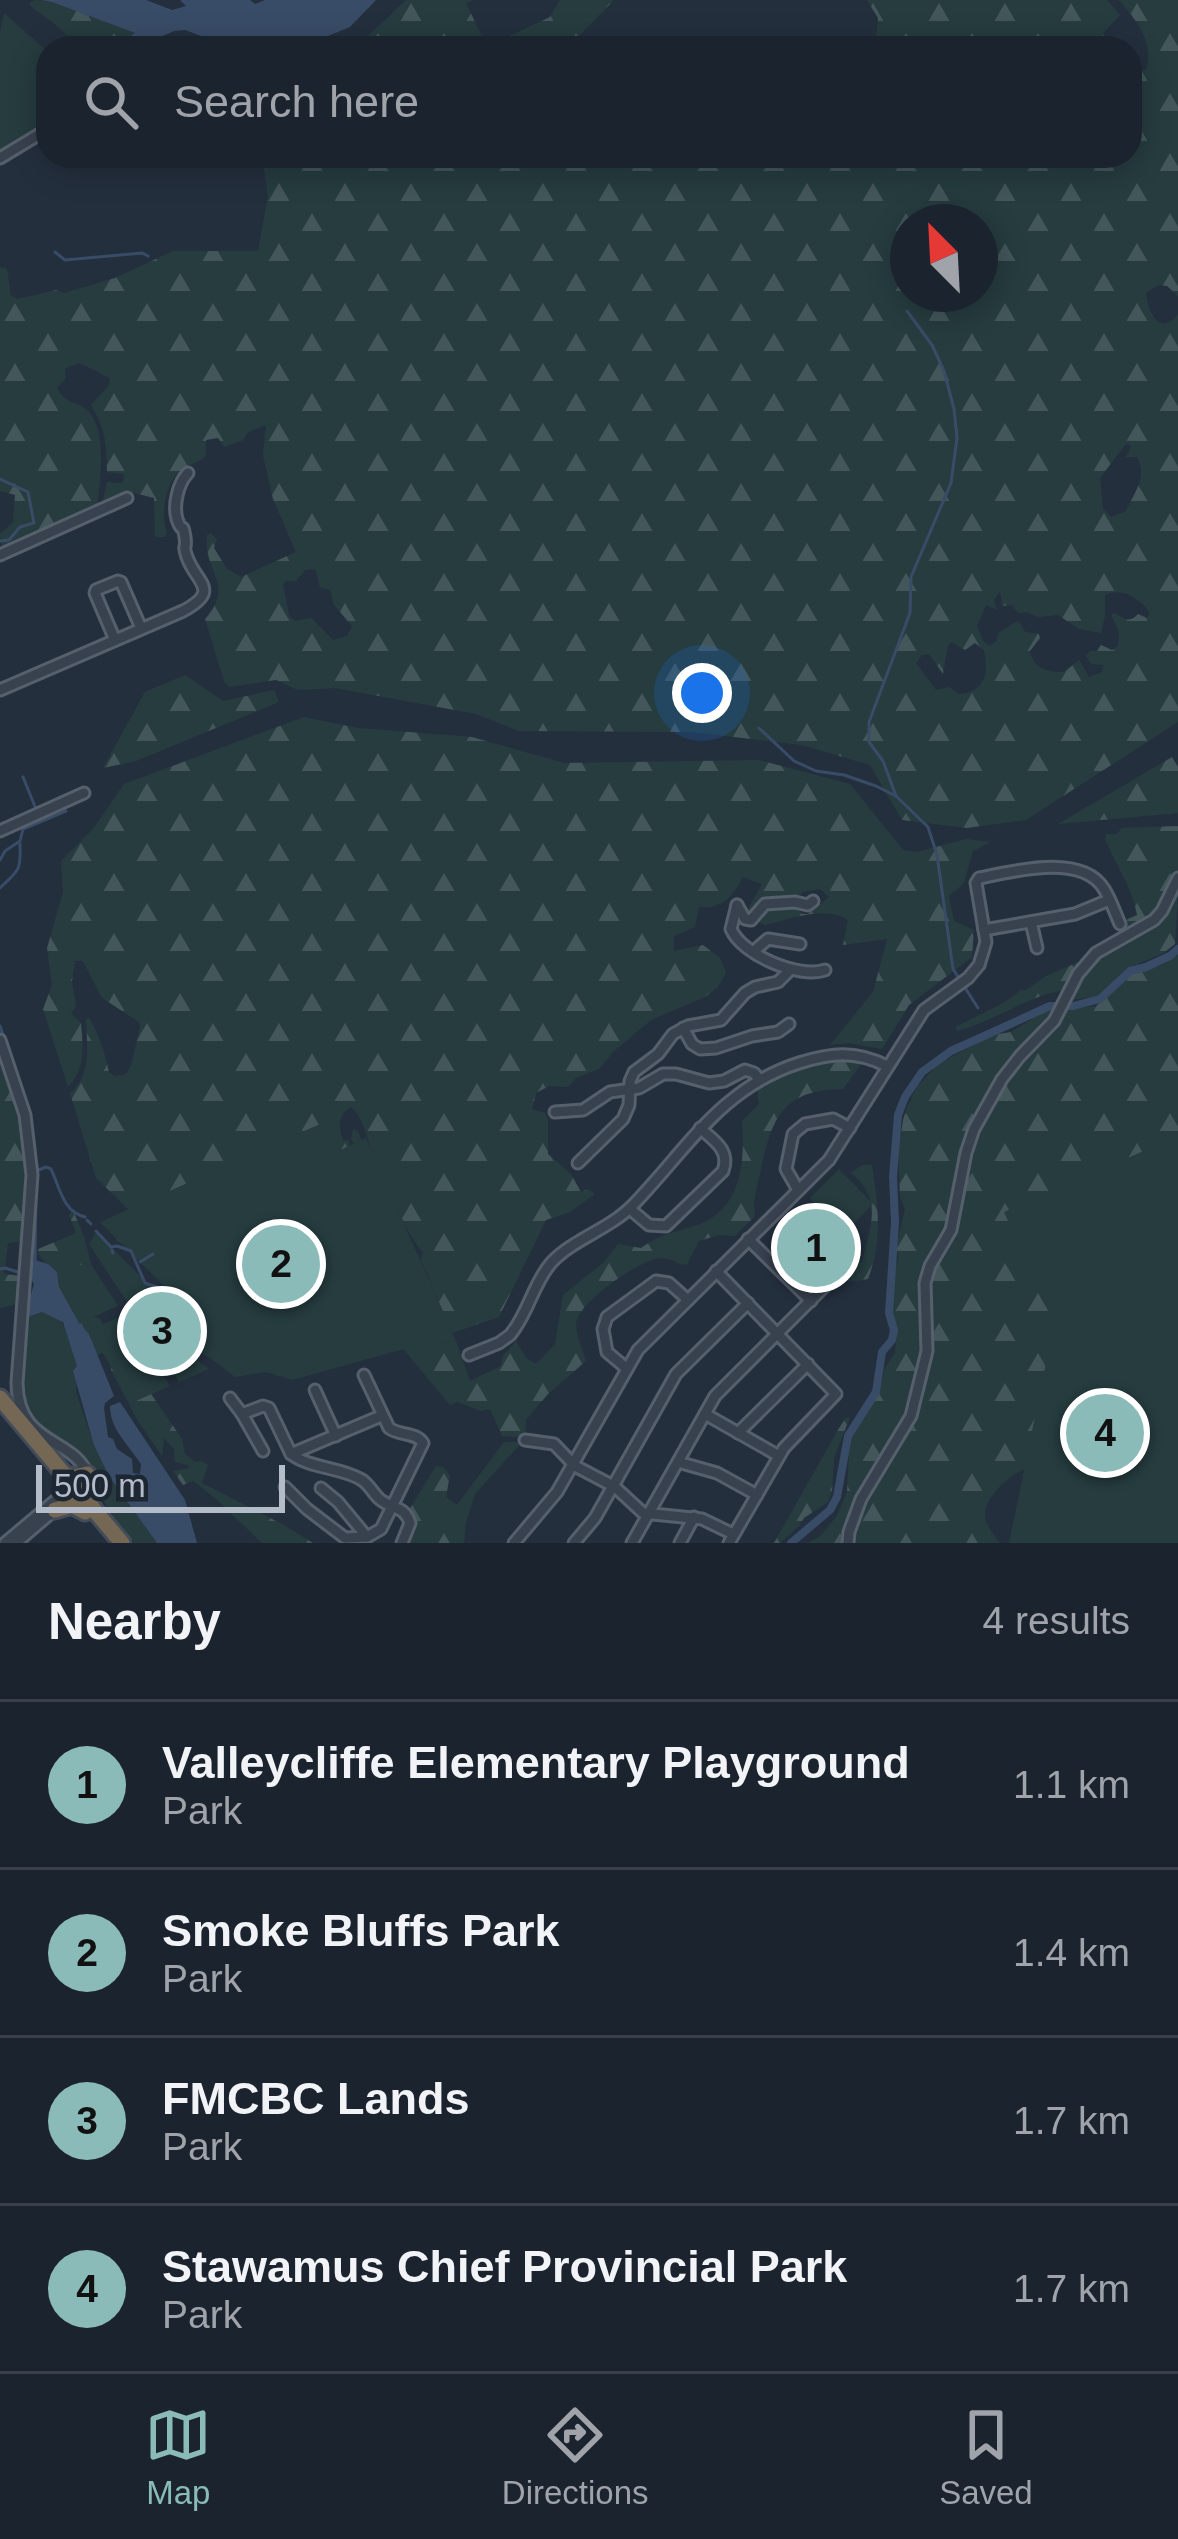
<!DOCTYPE html>
<html lang="en">
<head>
<meta charset="utf-8">
<style>
	body { margin:0; font-family:Arial,sans-serif; background:#282f3a; color:#f1f3f6 }
	.compass { position:absolute; left:890px; top:204px; width:108px; height:108px; border-radius:50%; background:#1b232e; box-shadow:0 6px 30px #0003; rotate:336deg }
	.scale { position:absolute; left:36px; bottom:30px; width:249px; box-sizing:border-box; padding-left:12px; border:6px solid #b4bcc9; border-top:0; font-size:33px; line-height:42px; white-space:nowrap; color:#b4bcc9; -webkit-text-stroke:9px #1d2633; paint-order:stroke }
	.you { position:absolute; left:702px; top:693px; width:42px; height:42px; margin:-30px; border:9px solid #fff; border-radius:50%; background:#1a73e8; box-shadow:0 0 0 18px #1a73e833 }
	.badge { display:grid; place-items:center; width:78px; height:78px; border-radius:50%; background:#8bbbb9; color:#111; font-size:39px; font-weight:700 }
	.pin { position:absolute; translate:-50% -50%; border:6px solid #fff; box-shadow:0 3px 12px #0006 }
	.list { margin:0; padding:0; list-style:none }
	h2 { display:flex; justify-content:space-between; align-items:center; height:156px; margin:0; padding:0 48px; font-size:51px }
	h2 small { font-size:39px; font-weight:400; color:#a0a4aa }
	.list li { display:grid; grid-template-columns:78px 1fr auto; gap:36px; align-items:center; box-sizing:border-box; height:168px; padding:0 48px; border-top:3px solid #39404a }
	.list b { display:block; font-size:45px; white-space:nowrap }
	.list p { margin:0; font-size:39px; white-space:nowrap; color:#a0a4aa }
	.list em { font-size:39px; font-style:normal; color:#a0a4aa }
	.icon { flex:none; width:66px; height:66px; fill:none; stroke:currentColor; stroke-width:2; stroke-linecap:round; stroke-linejoin:round }
	.map { position:relative; flex:none; width:1178px; height:1543px; overflow:hidden }
	.search { position:absolute; background:#1b232e; box-shadow:0 6px 30px #0003; left:36px; right:36px; top:36px; height:132px; display:flex; align-items:center; gap:30px; box-sizing:border-box; padding:0 42px; border-radius:36px; color:#a0a4aa; font-size:45px }
	.sheet { height:828px; background:#1b232e }
	nav { display:flex; justify-content:space-around; align-items:center; box-sizing:border-box; height:168px; border-top:3px solid #39404a; background:#1b232e; font-size:33px; color:#a0a4aa }
	nav a { display:grid; justify-items:center; gap:6px }
	nav .on { color:#8bbbb9 }
	.map>svg:first-child { display:block }
	.forest { fill:url(#forest-firs); fill-rule:evenodd }
	.park { fill:#263c3f }
	.water { fill:#394c67 }
	.lines { fill:none; stroke-linecap:round; stroke-linejoin:round }
	.stream { stroke:#394c67; stroke-width:3 }
	.river { stroke:#394c67; stroke-width:8 }
	.minor-casing { stroke:#565f6c; stroke-width:15 }
	.highway-casing { stroke:#434c59; stroke-width:21 }
	.minor { stroke:#38414e; stroke-width:9 }
	.highway { stroke:#746855; stroke-width:15 }
</style>
</head>
<body>
<div class="map">
<svg width="1178" height="1543" viewBox="0 0 1178 1543">
	<defs>
		<pattern id="forest-firs" width="22" height="20" patternUnits="userSpaceOnUse" patternTransform="scale(3)"><rect width="22" height="20" fill="#263c3f"/><path d="M5 1l3.5 6h-7zM16 11l3.5 6h-7z" fill="#435659"/></pattern>
	</defs>
	<rect width="100%" height="100%" fill="#242f3e"/>
	<!-- forest -->
	<g class="forest">
		<path d="M 35,0 L 52,2 L 136,33 C 107,57 85,52 59,28 C 50,19 38,13 29,4 Z"/>
		<path d="M 406,0 L 473,0 L 466,3 L 487,47 L 550,17 L 560,0 L 614,0 L 571,44 L 573,48 L 346,48 L 365,39 Z"/>
		<path d="M 867,0 L 1107,0 L 1120,15 L 1103,33 L 1106,48 L 875,48 L 878,18 Z"/>
		<path d="M 1119,0 L 1178,0 L 1178,296 L 1167,286 L 1158,285 L 1146,293 C 1148,312 1159,337 1178,315 L 1178,722 L 1026,820 L 967,828 L 902,820 L 870,765 L 802,745 L 691,732 L 519,731 L 476,714 L 335,688 L 298,690 L 276,680 L 229,687 L 224,681 L 205,619 C 236,584 203,573 207,535 L 211,533 L 217,540 L 214,548 L 227,569 L 241,577 L 296,552 L 273,499 L 263,455 L 266,425 L 248,432 L 243,440 L 224,447 L 218,438 L 206,440 L 206,456 C 198,463 185,466 178,473 C 165,486 160,516 167,533 L 165,537 L 155,537 L 154,498 L 134,493 L 102,504 L 107,482 L 123,483 L 124,474 L 107,472 C 107,446 105,427 91,405 L 109,385 L 110,378 L 80,363 L 65,368 L 66,378 L 57,388 C 67,406 76,400 87,410 C 108,430 100,481 97,506 L 2,548 L 0,534 L 13,522 L 15,495 L 0,491 L 0,267 L 7,269 L 11,296 L 18,299 L 56,290 L 64,293 L 115,278 L 173,251 L 258,251 L 268,196 L 262,156 L 1130,156 L 1130,76 L 1134,77 L 1147,68 C 1153,40 1136,20 1119,0 ZM 908,222 L 980,222 L 980,294 L 908,294 ZM 1129,444 L 1131,447 L 1126,457 L 1137,457 C 1148,477 1134,493 1126,511 L 1111,517 L 1103,509 L 1100,478 L 1125,445 ZM 313,569 L 316,570 L 320,587 L 330,590 L 334,605 L 352,626 L 347,636 L 333,640 L 311,618 L 295,621 L 289,616 L 283,584 L 286,581 L 296,581 L 305,570 ZM 1000,591 L 1002,606 L 1012,605 L 1018,613 L 1027,612 L 1038,617 L 1058,615 L 1079,629 L 1101,633 L 1105,616 L 1105,595 C 1121,587 1140,598 1150,613 L 1147,618 L 1138,614 C 1129,624 1124,618 1114,613 L 1111,615 L 1119,632 L 1118,646 L 1112,650 L 1101,645 L 1097,651 L 1090,651 L 1086,656 L 1091,664 L 1103,665 L 1102,672 L 1089,677 L 1079,660 L 1064,672 C 1048,673 1033,668 1030,651 L 1040,638 L 1039,634 C 1018,630 1030,636 1018,621 L 998,633 L 997,640 L 990,646 L 983,641 L 977,626 L 986,605 L 997,610 L 994,600 ZM 952,642 L 965,650 L 975,643 L 984,650 C 989,673 985,693 958,694 L 949,687 L 936,690 L 916,663 L 922,655 L 929,654 L 943,674 L 948,645 Z"/>
		<path d="M 185,675 L 223,701 L 274,690 L 279,702 L 136,761 L 103,768 L 145,692 Z"/>
		<path d="M 304,717 L 358,728 L 472,737 L 564,763 L 759,760 L 850,784 L 903,850 L 917,852 L 966,839 L 990,842 L 973,851 L 964,883 L 949,896 L 954,921 L 974,930 L 972,957 L 909,1005 L 882,1049 L 848,1043 L 830,1045 L 873,992 L 887,939 L 843,945 L 848,920 C 825,905 791,919 765,925 L 757,921 L 763,909 C 773,906 786,904 796,909 C 807,915 795,913 808,914 L 829,897 L 820,889 L 803,892 L 797,897 L 767,898 L 761,900 L 749,916 L 747,911 L 762,884 L 743,877 C 732,898 722,909 699,907 L 695,927 L 674,936 L 674,951 L 703,945 L 720,958 L 726,973 L 718,987 L 705,997 L 651,1020 L 613,1052 L 599,1069 L 576,1078 L 568,1087 L 549,1086 L 536,1093 L 532,1109 L 545,1113 L 548,1119 L 548,1154 L 571,1174 L 581,1192 L 588,1189 L 595,1194 L 568,1213 L 546,1220 L 499,1317 L 452,1333 L 421,1260 L 423,1252 C 410,1241 378,1169 371,1149 C 366,1134 363,1117 351,1107 C 338,1114 338,1128 343,1140 L 349,1141 L 350,1148 L 360,1151 L 351,1139 L 353,1129 L 358,1131 L 437,1336 L 442,1343 L 456,1341 L 470,1381 L 501,1366 L 502,1357 L 516,1341 L 526,1358 L 536,1364 L 555,1344 L 563,1295 L 603,1263 L 618,1244 L 641,1248 C 665,1232 668,1235 694,1226 C 742,1211 745,1163 742,1121 L 759,1104 L 757,1089 C 791,1070 825,1061 864,1060 L 843,1089 C 784,1090 773,1115 761,1168 C 758,1185 752,1199 755,1216 L 735,1236 L 719,1235 L 699,1241 L 687,1264 L 682,1265 C 673,1260 666,1257 655,1259 C 635,1264 578,1302 576,1324 C 576,1335 583,1351 586,1361 L 548,1394 L 526,1420 L 525,1438 L 502,1436 L 490,1409 L 481,1411 L 457,1402 L 450,1405 L 395,1339 L 209,1357 L 196,1351 L 194,1336 L 196,1309 L 140,1254 L 118,1241 L 110,1228 L 130,1211 L 96,1178 L 70,1093 C 92,1076 87,1046 86,1019 L 89,1018 C 97,1029 107,1059 109,1072 L 115,1076 L 126,1074 L 131,1066 L 140,1027 L 139,1022 L 102,998 L 83,961 L 75,961 L 72,981 L 76,1006 L 71,1013 L 81,1023 C 83,1046 86,1069 68,1087 L 43,1009 L 52,985 L 47,948 L 63,892 L 61,861 L 94,828 L 124,784 Z"/>
		<path d="M 1172,757 L 1178,767 L 1178,813 L 1058,824 Z"/>
		<path d="M 1178,826 L 1178,872 L 1166,893 L 1160,911 L 1149,920 L 1128,931 L 1123,921 L 1137,915 C 1133,890 1116,864 1105,839 L 1106,834 L 1117,834 L 1122,828 Z"/>
		<path d="M 1178,891 L 1175,944 L 1162,954 L 1127,968 L 1096,997 L 1067,1000 L 1094,958 L 1160,919 Z"/>
		<path d="M 1178,955 L 1178,1543 L 1034,1466 C 1016,1468 984,1495 985,1516 C 986,1526 994,1535 1000,1543 L 851,1543 L 858,1516 L 887,1458 L 933,1352 L 928,1295 L 934,1270 L 954,1231 L 962,1206 L 972,1145 L 992,1102 L 1020,1058 L 1056,1025 L 1062,1010 L 1096,1006 L 1132,973 L 1163,965 Z"/>
		<path d="M 1083,960 L 1064,990 C 1025,997 995,1021 957,1031 L 956,1027 C 975,1016 1006,1005 1020,990 L 1026,990 L 1046,976 Z"/>
		<path d="M 1050,1008 L 1055,1009 L 1052,1020 L 996,1079 L 967,1129 L 955,1197 L 944,1236 L 917,1292 L 921,1299 L 925,1348 L 908,1416 L 878,1462 L 845,1543 L 807,1543 L 819,1537 L 837,1516 L 847,1492 L 850,1436 L 879,1394 L 885,1368 L 895,1353 L 897,1330 L 892,1309 L 893,1273 L 899,1258 L 896,1247 L 905,1210 L 900,1196 L 898,1150 L 904,1115 L 916,1088 L 938,1064 L 993,1035 L 1011,1032 Z"/>
		<path d="M 0,1051 C 7,1073 15,1094 21,1116 C 31,1155 28,1201 25,1241 L 8,1243 L 4,1274 L 21,1276 L 18,1304 L 0,1308 Z"/>
		<path d="M 862,1165 L 872,1165 C 878,1205 883,1239 868,1279 C 847,1284 833,1282 817,1268 L 821,1257 C 836,1267 845,1268 862,1262 C 870,1228 884,1198 851,1173 Z"/>
		<path d="M 73,1210 L 84,1237 L 101,1301 L 94,1317 L 99,1318 L 182,1439 L 185,1454 L 195,1462 L 202,1461 L 208,1465 L 202,1483 L 284,1525 L 313,1543 L 262,1543 L 216,1499 L 193,1481 L 183,1485 L 173,1471 L 189,1468 L 188,1465 L 175,1462 L 174,1449 L 164,1438 L 162,1456 L 138,1421 L 111,1370 L 117,1345 L 97,1355 L 89,1334 L 79,1323 L 59,1287 L 59,1281 L 38,1253 L 38,1249 L 76,1233 L 69,1215 Z"/>
		<path d="M 850,1417 L 834,1458 L 832,1492 L 828,1502 L 804,1518 L 799,1526 L 780,1543 L 774,1543 L 839,1428 L 846,1418 Z"/>
		<path d="M 504,1442 L 522,1442 L 475,1494 L 466,1522 L 464,1543 L 407,1543 L 414,1521 L 409,1510 L 436,1466 L 443,1467 L 450,1475 L 446,1497 L 457,1505 Z"/>
	</g>
	<!-- park -->
	<g class="park">
		<path d="M 4,13 L 48,52 L 48,123 L 0,151 L 0,32 Z"/>
		<path d="M 327,1121 L 340,1150 L 366,1138 L 456,1341 L 415,1346 L 292,1380 L 266,1372 L 235,1377 L 193,1345 L 183,1305 L 100,1222 Z"/>
		<path d="M 1178,1136 L 1178,1543 L 1009,1543 L 1054,1324 L 1004,1212 Z"/>
		<path d="M 839,1169 L 873,1204 L 844,1233 L 810,1198 Z"/>
		<path d="M 96,1232 L 155,1291 L 127,1302 L 89,1244 Z"/>
		<path d="M 89,1261 L 118,1306 L 84,1321 L 68,1300 L 64,1273 Z"/>
		<path d="M 162,1299 L 174,1310 L 185,1350 L 209,1369 L 179,1382 L 133,1311 Z"/>
		<path d="M 47,1311 L 60,1318 L 79,1360 L 76,1392 L 90,1433 L 126,1499 L 158,1543 L 134,1543 L 111,1515 L 97,1488 L 90,1462 C 75,1450 57,1443 42,1431 C 12,1407 27,1349 30,1314 Z"/>
		<path d="M 123,1315 L 170,1386 L 131,1403 L 105,1356 L 93,1345 L 94,1336 L 90,1330 Z"/>
	</g>
	<!-- water -->
	<g class="water">
		<path d="M 40,0 L 146,0 L 172,10 L 186,6 L 180,0 L 250,0 L 255,4 L 265,0 L 376,0 L 350,27 L 328,36 L 291,39 L 273,45 L 242,46 L 220,43 L 185,30 L 174,31 L 135,48 L 114,48 L 135,33 L 52,2 Z"/>
		<path d="M 35,1260 L 48,1264 L 57,1272 L 59,1287 L 79,1323 L 89,1334 L 114,1396 L 105,1403 L 104,1408 L 108,1437 L 113,1439 L 117,1449 L 132,1459 L 133,1473 L 140,1474 L 141,1464 C 128,1444 110,1429 110,1406 L 120,1402 L 185,1500 L 197,1543 L 157,1543 L 109,1476 L 94,1445 L 73,1371 L 77,1366 L 63,1322 L 42,1312 L 27,1317 L 27,1308 L 34,1284 L 29,1276 L 30,1265 Z"/>
	</g>
	<g class="lines">
		<!-- stream -->
		<g class="stream">
			<path d="M 55,252 L 65,260 L 142,253 L 148,256"/>
			<path d="M 0,479 L 28,492 L 34,523 L 20,527 L 9,540 L 0,541"/>
			<path d="M 759,728 L 794,761 L 816,771 L 844,775 L 876,786 L 896,796 L 928,827 L 937,855 L 953,969 L 978,1008"/>
			<path d="M 23,777 L 36,809"/>
			<path d="M 896,796 L 883,761 L 869,742 L 869,722 L 910,613 L 911,577 L 951,483 L 957,438 L 954,409 L 944,371 L 932,345 L 907,311"/>
			<path d="M 0,860 L 5,851 L 20,841 L 23,829 L 66,811"/>
			<path d="M 0,888 C 18,870 21,873 20,844"/>
			<path d="M 0,1026 L 29,1112 L 36,1162"/>
			<path d="M 36,1171 L 46,1167 L 51,1169 C 60,1188 63,1212 85,1217"/>
			<path d="M 87,1220 L 91,1224"/>
			<path d="M 96,1231 L 111,1247 L 117,1246 L 131,1251 L 145,1283 L 159,1288"/>
			<path d="M 112,1250 L 113,1253"/>
			<path d="M 35,1262 L 36,1187"/>
			<path d="M 140,1262 L 153,1254"/>
			<path d="M 0,1269 L 5,1268 L 21,1273"/>
		</g>
		<!-- river -->
		<path class="river" d="M 791,1543 L 830,1510 L 837,1497 L 848,1436 L 876,1392 L 882,1352 L 892,1340 L 894,1330 L 889,1313 L 895,1222 L 893,1177 L 898,1115 L 905,1097 L 922,1072 L 951,1051 L 1050,1006 L 1073,1006 L 1100,999 L 1130,971 L 1146,967 L 1170,956 L 1178,949"/>
		<defs>
			<g id="minor">
				<path d="M 0,158 L 48,129"/>
				<path d="M 0,555 L 127,498"/>
				<path d="M 115,640 L 95,593 L 96,590 L 118,581 L 121,582 L 141,628"/>
				<path d="M 0,690 L 183,611 C 222,590 196,583 187,557 C 182,543 187,551 185,537 C 182,519 183,536 177,519 C 173,505 178,483 188,473"/>
				<path d="M 0,831 L 84,793"/>
				<path d="M 737,905 L 731,929 C 742,955 799,979 825,970"/>
				<path d="M 737,905 L 745,919 L 751,920 L 765,904 L 795,902 L 808,905 L 813,901"/>
				<path d="M 1031,922 L 1037,948"/>
				<path d="M 984,930 L 1075,914 L 1109,900"/>
				<path d="M 754,951 L 768,939 L 800,944"/>
				<path d="M 683,1028 L 692,1044 L 700,1049 L 716,1048 L 752,1036 L 778,1032 L 789,1024"/>
				<path d="M 0,1040 L 25,1115 L 32,1175 L 17,1383 C 18,1448 76,1436 89,1478"/>
				<path d="M 555,1112 L 583,1110 L 610,1092 L 639,1088 L 663,1074 L 676,1074 L 709,1083 L 724,1081 L 745,1070 L 754,1073 L 759,1079"/>
				<path d="M 578,1163 L 623,1119 L 629,1105 L 630,1081 L 634,1072 L 658,1054 L 673,1034 L 688,1026 L 721,1020 L 745,993 L 755,987 L 778,982 L 791,969"/>
				<path d="M 798,1190 L 786,1169 L 793,1134 L 805,1124 L 833,1119 L 850,1128"/>
				<path d="M 630,1209 L 649,1225 L 666,1226 L 723,1171 C 731,1150 713,1140 700,1128"/>
				<path d="M 748,1239 L 811,1301"/>
				<path d="M 716,1271 L 836,1394 L 784,1448 L 729,1543"/>
				<path d="M 469,1355 L 499,1343 L 510,1335 C 528,1314 533,1284 551,1263 C 573,1239 610,1229 633,1205 C 687,1149 721,1088 799,1063 C 831,1053 855,1050 887,1066"/>
				<path d="M 626,1368 L 607,1352 L 603,1329 L 607,1317 L 656,1281 L 669,1283 L 688,1300"/>
				<path d="M 315,1390 L 336,1436"/>
				<path d="M 230,1398 L 242,1414 L 263,1406 L 269,1408 L 291,1454"/>
				<path d="M 242,1414 L 263,1451"/>
				<path d="M 705,1414 L 779,1456"/>
				<path d="M 381,1416 L 291,1454 C 311,1469 341,1467 362,1480 C 371,1486 374,1496 382,1501 C 395,1510 404,1506 410,1523 L 402,1543"/>
				<path d="M 738,1433 L 808,1364"/>
				<path d="M 525,1440 L 554,1444 L 575,1466 L 615,1487 L 643,1513 L 702,1519 L 733,1534"/>
				<path d="M 678,1462 L 717,1473 L 757,1495"/>
				<path d="M 285,1487 L 307,1509 L 345,1538 L 367,1537 L 381,1529 L 423,1443 C 416,1432 400,1436 389,1428 L 364,1375"/>
				<path d="M 321,1488 L 338,1502 L 367,1537"/>
				<path d="M 5,1543 L 56,1500"/>
				<path d="M 16,1543 L 72,1495 L 77,1487"/>
				<path d="M 514,1543 L 557,1492 L 638,1350 L 829,1160 L 924,1010 L 968,978 L 979,965 L 986,942 L 976,883 L 979,878 C 1014,871 1082,853 1104,889 C 1111,900 1115,913 1120,924"/>
				<path d="M 574,1543 L 595,1518 L 676,1374 L 748,1303"/>
				<path d="M 632,1543 L 715,1396 L 829,1282"/>
				<path d="M 680,1543 L 694,1517"/>
				<path d="M 848,1543 L 849,1532 L 861,1499 L 911,1416 L 927,1351 L 925,1283 L 930,1266 L 951,1230 L 966,1153 L 974,1129 L 1002,1079 L 1020,1056 L 1054,1021 L 1078,974 L 1096,953 L 1154,920 L 1162,911 L 1178,878"/>
			</g>
			<g id="highway">
				<path d="M 0,1398 L 122,1543"/>
				<path d="M 65,1475 L 75,1477 L 87,1474 L 91,1503"/>
				<path d="M 55,1510 L 72,1505 L 85,1512"/>
			</g>
		</defs>
		<!-- minor casing -->
		<use href="#minor" class="minor-casing"/>
		<!-- highway casing -->
		<use href="#highway" class="highway-casing"/>
		<!-- minor -->
		<use href="#minor" class="minor"/>
		<!-- highway -->
		<use href="#highway" class="highway"/>
	</g>
</svg>
<svg class="compass" viewBox="-18 -18 36 36"><path d="M0-13l5 13h-10z" fill="#e53935"/><path d="M0 13l5-13h-10z" fill="#a0a4aa"/></svg>
<div class="scale">500 m</div>
<div class="you"></div>
<div class="pin badge" style="left:816px;top:1248px">1</div>
<div class="pin badge" style="left:281px;top:1264px">2</div>
<div class="pin badge" style="left:162px;top:1331px">3</div>
<div class="pin badge" style="left:1105px;top:1433px">4</div>
<div class="search"><svg class="icon" aria-label="search" viewBox="0 0 24 24"><circle cx="10" cy="10" r="6"/><path d="M15 15l6 6"/></svg>Search here</div>
</div>
<section class="sheet">
<h2>Nearby<small>4 results</small></h2>
<ul class="list">
<li><span class="badge">1</span><div><b>Valleycliffe Elementary Playground</b><p>Park</p></div><em>1.1 km</em></li>
<li><span class="badge">2</span><div><b>Smoke Bluffs Park</b><p>Park</p></div><em>1.4 km</em></li>
<li><span class="badge">3</span><div><b>FMCBC Lands</b><p>Park</p></div><em>1.7 km</em></li>
<li><span class="badge">4</span><div><b>Stawamus Chief Provincial Park</b><p>Park</p></div><em>1.7 km</em></li>
</ul>
</section>
<nav>
<a class="on"><svg class="icon" aria-label="map" viewBox="0 0 24 24"><path d="M3 6l6-2 6 2 6-2v14l-6 2-6-2-6 2zM9 4v14M15 6v14"/></svg>Map</a>
<a><svg class="icon" aria-label="directions" viewBox="0 0 24 24"><path d="M12 3l9 9-9 9-9-9zM9 14v-3h6M13 9l2 2-2 2"/></svg>Directions</a>
<a><svg class="icon" aria-label="saved" viewBox="0 0 24 24"><path d="M7 4h10v16l-5-4-5 4z"/></svg>Saved</a>
</nav>
</body>
</html>
